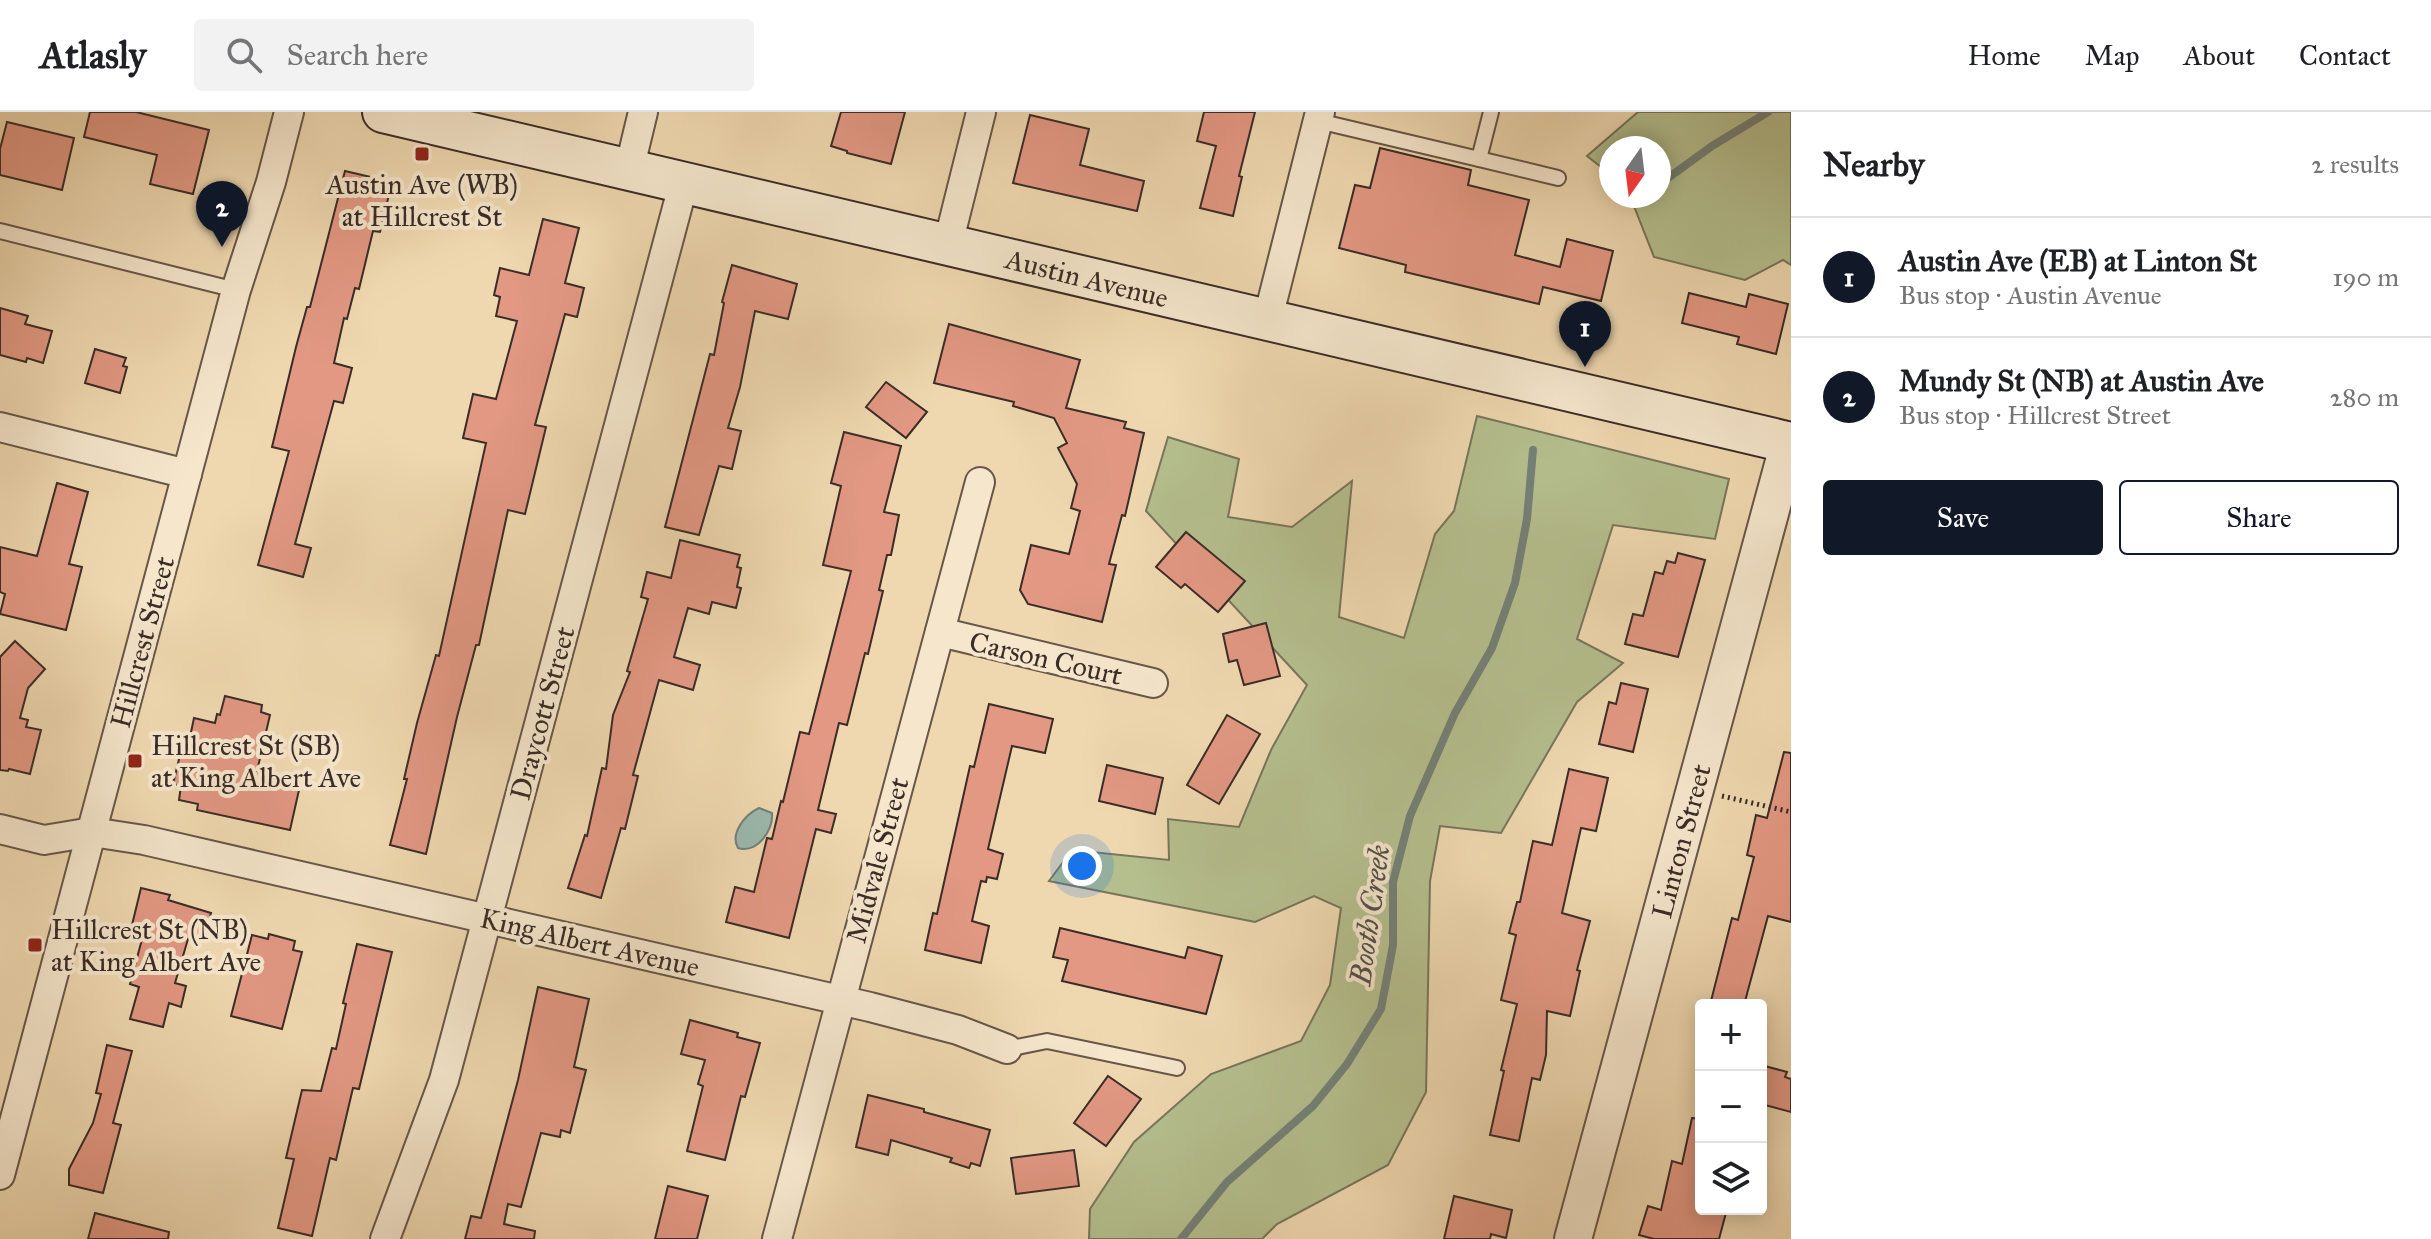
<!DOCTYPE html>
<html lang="en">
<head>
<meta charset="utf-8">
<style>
	body { margin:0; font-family:"IM FELL Great Primer",serif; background:#f2f2f2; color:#202124 }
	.controls { position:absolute; right:24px; bottom:24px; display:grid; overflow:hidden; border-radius:8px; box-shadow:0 4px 20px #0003 }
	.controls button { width:72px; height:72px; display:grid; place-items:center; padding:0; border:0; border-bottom:2px solid #e0e0e0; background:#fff; color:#202124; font:40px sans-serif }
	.compass { position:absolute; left:1599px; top:24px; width:72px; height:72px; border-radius:50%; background:#fff; box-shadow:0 4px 20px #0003; rotate:194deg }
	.you { position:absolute; left:1082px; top:754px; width:28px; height:28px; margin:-20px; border:6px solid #fff; border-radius:50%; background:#1a73e8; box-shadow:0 0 0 12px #1a73e833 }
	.badge { display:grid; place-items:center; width:52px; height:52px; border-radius:50%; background:#111827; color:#fff; font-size:26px; font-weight:700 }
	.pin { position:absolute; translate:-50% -66px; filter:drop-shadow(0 2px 4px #0008) }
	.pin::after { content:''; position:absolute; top:42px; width:28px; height:24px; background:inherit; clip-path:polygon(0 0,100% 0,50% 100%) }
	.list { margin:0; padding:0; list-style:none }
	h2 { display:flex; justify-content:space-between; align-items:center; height:104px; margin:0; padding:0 32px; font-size:34px }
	h2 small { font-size:26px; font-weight:400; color:#757577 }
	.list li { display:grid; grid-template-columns:52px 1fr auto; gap:24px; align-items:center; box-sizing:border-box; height:120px; padding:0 32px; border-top:2px solid #e0e0e0 }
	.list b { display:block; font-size:30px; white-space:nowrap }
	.list p { margin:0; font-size:26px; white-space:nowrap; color:#757577 }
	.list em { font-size:26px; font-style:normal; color:#757577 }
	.actions { display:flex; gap:16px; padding:24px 32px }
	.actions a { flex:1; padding:18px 0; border:2px solid #111827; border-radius:8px; text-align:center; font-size:28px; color:#111827 }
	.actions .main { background:#111827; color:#fff }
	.icon { flex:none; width:44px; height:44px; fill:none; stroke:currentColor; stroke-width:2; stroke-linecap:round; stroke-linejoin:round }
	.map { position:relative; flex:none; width:1791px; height:1127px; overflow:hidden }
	header { display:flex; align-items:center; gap:48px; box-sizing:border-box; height:112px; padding:0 40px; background:#fff; border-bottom:2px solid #e0e0e0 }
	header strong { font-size:38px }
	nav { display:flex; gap:44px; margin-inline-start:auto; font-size:28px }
	.search { width:560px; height:72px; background:#f2f2f2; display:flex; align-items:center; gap:20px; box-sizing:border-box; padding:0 28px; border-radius:8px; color:#757577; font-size:30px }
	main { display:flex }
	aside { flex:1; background:#fff }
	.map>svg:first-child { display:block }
	.green { fill:#b5bf8e; stroke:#78765a; stroke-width:2 }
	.water { fill:#9ab9ae; stroke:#748178; stroke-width:2 }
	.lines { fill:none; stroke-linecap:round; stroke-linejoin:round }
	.stream { stroke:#748178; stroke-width:8 }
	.building { fill:#e29883; stroke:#3a2c27; stroke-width:2 }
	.service-casing { stroke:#675749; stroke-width:18 }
	.minor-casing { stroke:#675749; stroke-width:32 }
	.tertiary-casing { stroke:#675749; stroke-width:40 }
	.secondary-casing { stroke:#3a2c27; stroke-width:44 }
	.path { stroke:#3a2c27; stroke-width:5; stroke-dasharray:2 4; stroke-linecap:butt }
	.service { stroke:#f5e6cc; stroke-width:14 }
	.minor { stroke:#f5e6cc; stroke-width:28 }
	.tertiary { stroke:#f5e6cc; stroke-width:36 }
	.secondary { stroke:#f5e6cc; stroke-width:40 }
	.poi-dot { fill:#8f2418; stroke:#f5e6cc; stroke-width:3 }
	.labels { text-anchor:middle; stroke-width:8; stroke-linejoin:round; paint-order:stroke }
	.poi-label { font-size:28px; fill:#3a2c27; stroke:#f5e6cc; text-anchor:start }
	.street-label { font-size:28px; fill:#3a2c27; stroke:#f5e6cc }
	.water-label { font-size:30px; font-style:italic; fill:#524f49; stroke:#f5e6cc }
</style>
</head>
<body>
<header>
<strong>Atlasly</strong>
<div class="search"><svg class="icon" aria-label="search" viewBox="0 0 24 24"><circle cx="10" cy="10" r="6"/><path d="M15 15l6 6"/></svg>Search here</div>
<nav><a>Home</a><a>Map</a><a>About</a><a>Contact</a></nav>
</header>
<main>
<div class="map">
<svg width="1791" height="1127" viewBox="0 0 1791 1127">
	<rect width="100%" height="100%" fill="#efd8b0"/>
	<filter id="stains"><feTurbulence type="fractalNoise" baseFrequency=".0025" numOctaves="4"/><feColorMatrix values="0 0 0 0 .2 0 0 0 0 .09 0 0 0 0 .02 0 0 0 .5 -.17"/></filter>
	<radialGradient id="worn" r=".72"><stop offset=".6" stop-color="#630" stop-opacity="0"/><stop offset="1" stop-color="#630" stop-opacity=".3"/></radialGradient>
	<!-- green -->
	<g class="green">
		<path d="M 1638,0 L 1791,0 L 1791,153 L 1783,148 L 1745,168 L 1654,145 L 1630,84 L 1659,84 L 1659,36 L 1611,36 L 1611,63 L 1587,44 Z"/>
		<path d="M 1477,304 L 1729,367 L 1715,427 L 1613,413 L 1577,527 L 1623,551 L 1577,590 L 1501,721 L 1440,714 L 1430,769 L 1426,980 L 1388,1053 L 1277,1112 L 1262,1127 L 1089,1127 L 1090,1097 L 1134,1030 L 1211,962 L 1301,929 L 1330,873 L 1341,796 L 1314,784 L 1255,810 L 1049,769 L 1072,738 L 1169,748 L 1168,707 L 1239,715 L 1271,638 L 1307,573 L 1146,399 L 1168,325 L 1239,347 L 1228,405 L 1292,415 L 1352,369 L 1339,505 L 1404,526 L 1435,422 L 1454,399 Z"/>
	</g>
	<!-- water -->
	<path class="water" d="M 759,696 L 772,701 C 774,719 756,742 738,736 C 730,722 744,703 759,696 Z"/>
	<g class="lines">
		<!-- stream -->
		<g class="stream">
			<path d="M 1668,66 L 1712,34 L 1768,0"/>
			<path d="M 1181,1127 L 1227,1070 L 1313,994 L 1347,952 L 1381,897 L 1393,833 L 1393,770 L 1410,704 L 1455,601 L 1492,536 L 1515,471 L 1527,407 L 1533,338"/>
		</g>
	</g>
	<!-- building -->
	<g class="building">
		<path d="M 90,0 L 136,0 L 209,18 L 193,82 L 150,72 L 157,43 L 84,25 Z"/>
		<path d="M 841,0 L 905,0 L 891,52 L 847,41 L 847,39 L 831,34 Z"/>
		<path d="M 1204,0 L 1255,0 L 1239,64 L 1242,65 L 1233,104 L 1200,96 L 1216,34 L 1197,29 Z"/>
		<path d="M 1030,3 L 1089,17 L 1080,53 L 1144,69 L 1137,99 L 1013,71 Z"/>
		<path d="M 7,10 L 74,26 L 62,78 L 0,63 L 0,37 Z"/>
		<path d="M 1380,36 L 1471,58 L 1468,73 L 1529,88 L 1515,143 L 1560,155 L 1567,127 L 1613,139 L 1601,189 L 1543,175 L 1539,192 L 1405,160 L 1406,153 L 1339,136 L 1355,73 L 1370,76 Z"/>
		<path d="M 345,59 L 392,70 L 380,120 L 373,119 L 359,177 L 355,176 L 347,207 L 344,206 L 334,251 L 352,256 L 343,291 L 334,289 L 295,432 L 311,436 L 303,465 L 258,453 L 289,339 L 272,335 L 296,235 L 307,195 L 310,195 Z"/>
		<path d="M 543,107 L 579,116 L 565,171 L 584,176 L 577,205 L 565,202 L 535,313 L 546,315 L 525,402 L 508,398 L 479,533 L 476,533 L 457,605 L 426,742 L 390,733 L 407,667 L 404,667 L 417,611 L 436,543 L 439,544 L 486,331 L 463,326 L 473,282 L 496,287 L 517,209 L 496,204 L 500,185 L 494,183 L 500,156 L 529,163 Z"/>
		<path d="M 732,153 L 797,172 L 788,207 L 755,199 L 740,275 L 728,316 L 741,319 L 732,357 L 719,354 L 699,423 L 665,415 L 710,242 L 714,243 L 724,191 L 722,190 Z"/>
		<path d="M 1689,181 L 1746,195 L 1749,182 L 1788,192 L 1776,242 L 1737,232 L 1739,225 L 1682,211 Z"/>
		<path d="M 0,196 L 28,204 L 25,212 L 52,219 L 43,251 L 27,246 L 26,250 L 0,243 Z"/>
		<path d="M 949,212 L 1080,248 L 1066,296 L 1126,310 L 1124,316 L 1144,321 L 1125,404 L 1122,403 L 1109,452 L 1116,453 L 1102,510 L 1028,492 L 1020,478 L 1031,433 L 1069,442 L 1080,399 L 1071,396 L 1077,372 L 1058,336 L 1067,331 L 1054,306 L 1013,294 L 1014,290 L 934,271 Z"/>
		<path d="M 95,237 L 126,246 L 123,254 L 127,255 L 120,281 L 85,271 Z"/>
		<path d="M 886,270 L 927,300 L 906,326 L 866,295 Z"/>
		<path d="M 844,320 L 901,334 L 884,400 L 899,403 L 891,443 L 887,443 L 879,478 L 883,479 L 868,542 L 865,541 L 847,613 L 839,611 L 818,698 L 836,702 L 831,721 L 816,717 L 789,826 L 726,810 L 735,775 L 754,780 L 767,726 L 772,727 L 781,689 L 783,690 L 800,620 L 809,622 L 851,459 L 823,453 L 841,374 L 831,371 Z"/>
		<path d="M 57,371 L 88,380 L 69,452 L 82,455 L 66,518 L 0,502 L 5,482 L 0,480 L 0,435 L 37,444 Z"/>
		<path d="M 1186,420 L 1245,469 L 1218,500 L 1185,472 L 1181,476 L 1156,455 Z"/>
		<path d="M 680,428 L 740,443 L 737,455 L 741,456 L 737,475 L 741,476 L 736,496 L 712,490 L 709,502 L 688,496 L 674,545 L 700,553 L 693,578 L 659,568 L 633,663 L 638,664 L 625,717 L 621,716 L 601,786 L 568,776 L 585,723 L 587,724 L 602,656 L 606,657 L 613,603 L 630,560 L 627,559 L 648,487 L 641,485 L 647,460 L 671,466 Z"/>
		<path d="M 1678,441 L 1705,448 L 1678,545 L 1625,532 L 1633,502 L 1643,504 L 1655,460 L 1663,462 L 1667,449 L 1675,451 Z"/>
		<path d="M 1266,511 L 1280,564 L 1244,573 L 1237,548 L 1229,550 L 1223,522 Z"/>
		<path d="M 15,529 L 45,557 L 28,576 L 20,606 L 28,608 L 26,615 L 41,618 L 30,662 L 9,657 L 8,659 L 0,658 L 0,545 Z"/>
		<path d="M 1621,571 L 1648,577 L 1633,640 L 1599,632 L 1609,590 L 1616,592 Z"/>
		<path d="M 225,584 L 262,593 L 261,600 L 270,603 L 257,659 L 301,669 L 290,718 L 197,698 L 198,692 L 179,688 L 181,674 L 173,672 L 180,643 L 186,644 L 194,606 L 215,611 L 217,602 L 220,603 Z"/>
		<path d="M 989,592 L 1053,607 L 1045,641 L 1012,634 L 988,737 L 1003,742 L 997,767 L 987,765 L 986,770 L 981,769 L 972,809 L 989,814 L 981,851 L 925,838 L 933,801 L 937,802 L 970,654 L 974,655 Z"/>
		<path d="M 1227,603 L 1260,622 L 1219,692 L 1187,673 Z"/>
		<path d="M 1784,640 L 1791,641 L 1791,810 L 1768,804 L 1744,893 L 1710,893 L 1732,806 L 1738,808 L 1754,745 L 1747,743 L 1756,703 L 1767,706 Z"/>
		<path d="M 1107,653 L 1163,666 L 1155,702 L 1099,689 Z"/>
		<path d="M 1569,657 L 1608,666 L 1596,719 L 1581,716 L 1562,801 L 1590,809 L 1577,858 L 1580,859 L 1570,904 L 1547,899 L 1546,943 L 1540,968 L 1532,966 L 1519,1029 L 1490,1023 L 1504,959 L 1501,958 L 1517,892 L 1501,888 L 1516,823 L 1509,821 L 1517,790 L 1520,790 L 1533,729 L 1552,733 Z"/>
		<path d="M 141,776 L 170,783 L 168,788 L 211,801 L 204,828 L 190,825 L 188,827 L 175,871 L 186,874 L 181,895 L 169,891 L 163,915 L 130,907 L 139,875 L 130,872 L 145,816 L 132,813 Z"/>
		<path d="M 1060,816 L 1185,846 L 1188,835 L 1222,844 L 1206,902 L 1062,869 L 1068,848 L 1053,845 Z"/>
		<path d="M 269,822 L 295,829 L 293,838 L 302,840 L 282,917 L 231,904 L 252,823 L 268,827 Z"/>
		<path d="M 357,832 L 392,840 L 359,977 L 353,976 L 336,1048 L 330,1046 L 312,1124 L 278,1116 L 294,1047 L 286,1046 L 302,978 L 321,979 L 332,936 L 336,937 L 346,892 L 343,891 Z"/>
		<path d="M 538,875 L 589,887 L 574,955 L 586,958 L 570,1021 L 561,1018 L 560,1025 L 541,1021 L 521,1095 L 508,1092 L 504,1112 L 535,1119 L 534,1127 L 465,1127 L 471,1104 L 481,1106 L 518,968 Z"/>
		<path d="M 690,908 L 738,921 L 737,925 L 760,931 L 745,985 L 741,984 L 725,1048 L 687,1039 L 703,974 L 698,972 L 705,948 L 681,942 Z"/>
		<path d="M 107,933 L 132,939 L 113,1011 L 121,1013 L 103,1081 L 69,1073 L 69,1057 L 93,1011 L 101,982 L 96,981 Z"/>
		<path d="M 1761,953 L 1787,960 L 1785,965 L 1791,967 L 1791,1000 L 1761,992 Z"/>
		<path d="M 1108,964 L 1141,987 L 1106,1034 L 1074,1011 Z"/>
		<path d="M 868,983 L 924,997 L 924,1000 L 990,1018 L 980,1054 L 971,1051 L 969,1056 L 950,1050 L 952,1046 L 891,1028 L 888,1043 L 856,1035 Z"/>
		<path d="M 1692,1006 L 1701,1007 L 1701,1097 L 1727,1097 L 1719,1127 L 1654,1127 L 1639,1123 L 1648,1094 L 1661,1098 L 1672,1049 L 1682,1052 Z"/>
		<path d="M 1074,1038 L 1079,1074 L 1016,1082 L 1011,1046 Z"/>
		<path d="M 668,1074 L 708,1084 L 697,1127 L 655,1127 Z"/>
		<path d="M 1454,1084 L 1512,1098 L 1506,1126 L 1491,1122 L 1490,1127 L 1444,1127 Z"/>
		<path d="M 95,1101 L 169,1120 L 168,1127 L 88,1127 Z"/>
	</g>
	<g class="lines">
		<defs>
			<g id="service">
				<path d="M 1318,9 L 1479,47 L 1491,0"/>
				<path d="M 1479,47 L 1558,66"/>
				<path d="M 0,119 L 236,178"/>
				<path d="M 1007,937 L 1047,929 L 1177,956"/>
			</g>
			<g id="minor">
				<path d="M 629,58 L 643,0"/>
				<path d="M 948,132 L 981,0"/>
				<path d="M 1267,210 L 1320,0"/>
				<path d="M 0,315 L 187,362"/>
				<path d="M 940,520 L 1153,571"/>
				<path d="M 0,717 L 44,728 L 92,720 L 144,728 L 870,895 L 958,918 L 1007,937"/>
				<path d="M 0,1063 L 236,178 L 271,70 L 289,0"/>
				<path d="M 385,1127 L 444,968 L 684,70"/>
				<path d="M 777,1127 L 980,370"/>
			</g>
			<path id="tertiary" d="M 1573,1127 L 1789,331"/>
			<path id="secondary" d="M 383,0 L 1791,331"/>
		</defs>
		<!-- service casing -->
		<use href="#service" class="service-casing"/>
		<!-- minor casing -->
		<use href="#minor" class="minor-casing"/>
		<!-- tertiary casing -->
		<use href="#tertiary" class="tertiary-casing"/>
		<!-- secondary casing -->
		<use href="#secondary" class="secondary-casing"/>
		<!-- path -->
		<path class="path" d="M 1722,684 L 1791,700"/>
		<!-- service -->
		<use href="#service" class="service"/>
		<!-- minor -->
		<use href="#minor" class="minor"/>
		<!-- tertiary -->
		<use href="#tertiary" class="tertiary"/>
		<!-- secondary -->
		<use href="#secondary" class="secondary"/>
	</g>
	<!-- markers -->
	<g class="poi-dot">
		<rect x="414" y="34" width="16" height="16" rx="4"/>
		<rect x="127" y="641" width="16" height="16" rx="4"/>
		<rect x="27" y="825" width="16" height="16" rx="4"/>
	</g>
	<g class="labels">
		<!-- poi labels -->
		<g class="poi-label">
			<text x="422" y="82" text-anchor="middle">Austin Ave (WB)<tspan x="422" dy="32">at Hillcrest St</tspan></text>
			<text x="151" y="643">Hillcrest St (SB)<tspan x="151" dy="32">at King Albert Ave</tspan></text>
			<text x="51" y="827">Hillcrest St (NB)<tspan x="51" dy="32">at King Albert Ave</tspan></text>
		</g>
		<!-- street labels -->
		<g class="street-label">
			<text transform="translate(1087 166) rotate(14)" y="10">Austin Avenue</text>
			<text transform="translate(142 530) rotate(-75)" y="10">Hillcrest Street</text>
			<text transform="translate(1046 546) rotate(13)" y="10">Carson Court</text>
			<text transform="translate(542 601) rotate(-75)" y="10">Draycott Street</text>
			<text transform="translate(1681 729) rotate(-75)" y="10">Linton Street</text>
			<text transform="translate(877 748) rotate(-75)" y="10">Midvale Street</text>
			<text transform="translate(590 830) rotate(13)" y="10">King Albert Avenue</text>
		</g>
		<!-- water labels -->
		<g class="water-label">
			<text transform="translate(1370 803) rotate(-82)" y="10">Booth Creek</text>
		</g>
	</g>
	<rect width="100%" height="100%" filter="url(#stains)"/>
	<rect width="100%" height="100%" fill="url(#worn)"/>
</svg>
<div class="controls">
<button>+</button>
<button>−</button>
<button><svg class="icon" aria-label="layers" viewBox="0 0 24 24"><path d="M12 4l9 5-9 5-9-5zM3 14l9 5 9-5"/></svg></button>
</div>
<svg class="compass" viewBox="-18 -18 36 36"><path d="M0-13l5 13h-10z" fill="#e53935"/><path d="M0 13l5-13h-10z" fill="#757577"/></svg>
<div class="you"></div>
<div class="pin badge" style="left:1585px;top:255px">1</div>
<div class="pin badge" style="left:222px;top:135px">2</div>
</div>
<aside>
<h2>Nearby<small>2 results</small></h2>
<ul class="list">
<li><span class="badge">1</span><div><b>Austin Ave (EB) at Linton St</b><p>Bus stop · Austin Avenue</p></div><em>190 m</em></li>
<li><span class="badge">2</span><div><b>Mundy St (NB) at Austin Ave</b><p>Bus stop · Hillcrest Street</p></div><em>280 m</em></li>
</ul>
<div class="actions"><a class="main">Save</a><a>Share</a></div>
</aside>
</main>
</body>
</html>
